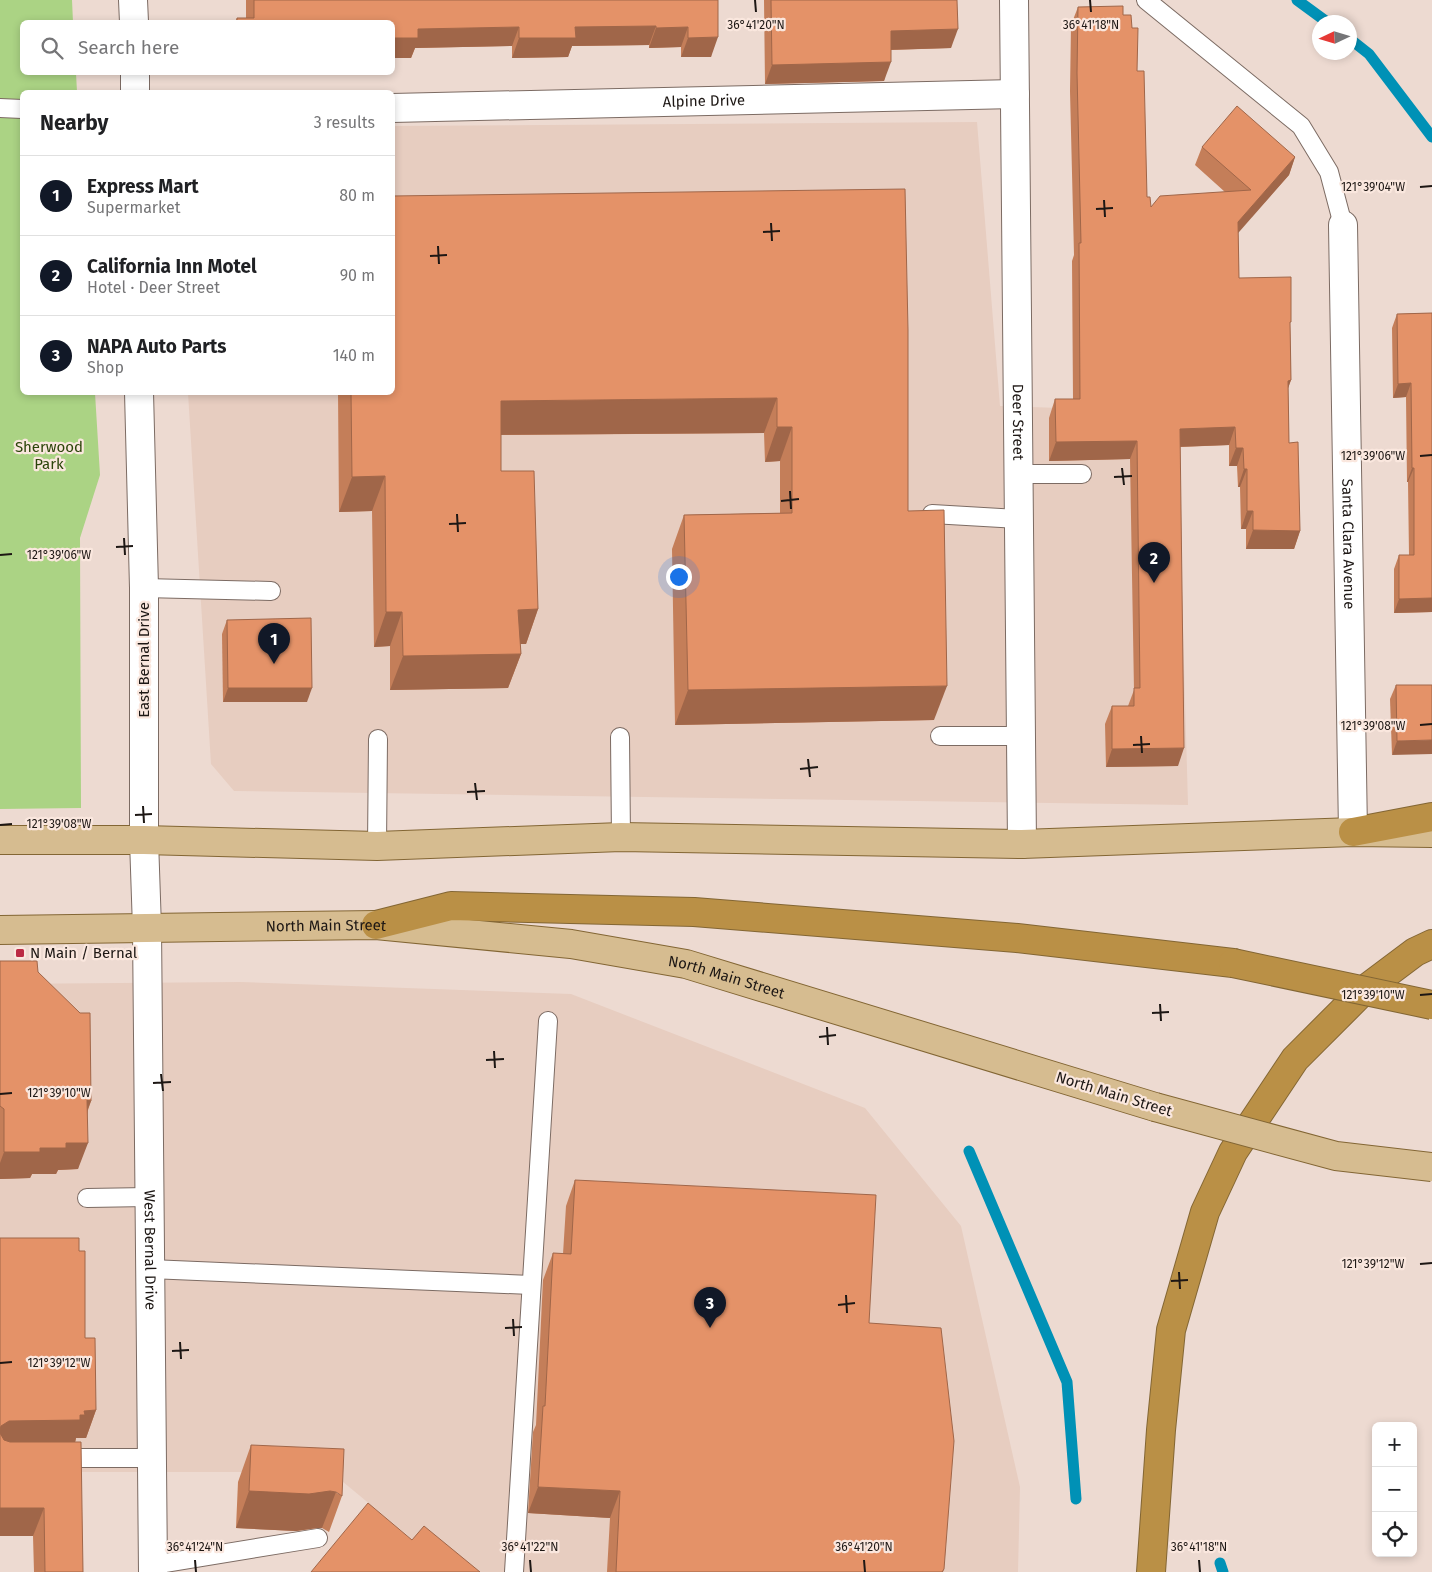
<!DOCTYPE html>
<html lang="en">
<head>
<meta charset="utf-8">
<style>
	body { margin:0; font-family:"Fira Sans",sans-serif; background:#f2f2f2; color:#202124 }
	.controls { position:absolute; right:15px; bottom:15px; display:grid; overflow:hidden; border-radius:8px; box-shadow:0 2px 8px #0003 }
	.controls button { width:45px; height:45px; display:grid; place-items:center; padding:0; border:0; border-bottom:1px solid #e0e0e0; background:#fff; color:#202124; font:25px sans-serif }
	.compass { position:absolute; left:1312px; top:15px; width:45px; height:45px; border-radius:50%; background:#fff; box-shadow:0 2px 8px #0003; rotate:266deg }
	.you { position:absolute; left:678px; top:576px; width:18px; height:18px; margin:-12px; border:4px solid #fff; border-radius:50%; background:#1a73e8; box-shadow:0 0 0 8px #1a73e833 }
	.badge { display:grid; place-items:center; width:32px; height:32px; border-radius:50%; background:#111827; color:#fff; font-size:16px; font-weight:700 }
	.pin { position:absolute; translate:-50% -41px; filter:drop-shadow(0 1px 2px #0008) }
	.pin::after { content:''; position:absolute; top:26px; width:18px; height:15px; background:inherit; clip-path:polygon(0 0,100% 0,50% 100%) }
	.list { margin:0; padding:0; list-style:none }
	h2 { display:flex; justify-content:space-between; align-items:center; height:65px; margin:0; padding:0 20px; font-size:21px }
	h2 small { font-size:16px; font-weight:400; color:#757577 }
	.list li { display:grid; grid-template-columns:32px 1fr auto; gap:15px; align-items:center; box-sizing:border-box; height:80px; padding:0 20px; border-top:1px solid #e0e0e0 }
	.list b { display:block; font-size:19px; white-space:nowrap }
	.list p { margin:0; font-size:16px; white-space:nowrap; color:#757577 }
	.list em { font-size:16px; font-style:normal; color:#757577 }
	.icon { flex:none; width:28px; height:28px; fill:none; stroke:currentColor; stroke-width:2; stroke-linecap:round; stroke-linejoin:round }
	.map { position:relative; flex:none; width:1432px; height:1572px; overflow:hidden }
	.search { position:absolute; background:#fff; box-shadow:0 2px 8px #0003; left:20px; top:20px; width:375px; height:55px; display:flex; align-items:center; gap:12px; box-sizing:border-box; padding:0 18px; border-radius:8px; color:#757577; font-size:19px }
	.panel { position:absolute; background:#fff; box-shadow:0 2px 8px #0003; left:20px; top:90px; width:375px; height:305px; border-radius:8px }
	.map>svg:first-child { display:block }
	.built { fill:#e7cdc0 }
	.green { fill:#abd384 }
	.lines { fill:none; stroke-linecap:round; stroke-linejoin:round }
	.stream { stroke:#0091b6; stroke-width:11 }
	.service-casing { stroke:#7c6b63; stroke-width:20 }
	.minor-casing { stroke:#7c6b63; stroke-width:30 }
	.secondary-casing { stroke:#7c6b63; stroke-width:30 }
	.primary-casing { stroke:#836634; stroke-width:30 }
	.motorway-casing { stroke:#836634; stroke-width:30 }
	.service { stroke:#fff; stroke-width:18 }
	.minor { stroke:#fff; stroke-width:28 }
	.secondary { stroke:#fff; stroke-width:28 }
	.primary { stroke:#d6bc90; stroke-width:28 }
	.motorway { stroke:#ba9046; stroke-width:28 }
	.primary-bridge-casing { stroke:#836634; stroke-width:30; stroke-linecap:butt }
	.motorway-bridge-casing { stroke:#836634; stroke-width:30; stroke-linecap:butt }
	.primary-bridge { stroke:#d6bc90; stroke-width:28 }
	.motorway-bridge { stroke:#ba9046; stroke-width:28 }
	.wall { fill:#c47e59 }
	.shaded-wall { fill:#a06649 }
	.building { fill:#e49268; stroke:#a06649 }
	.ticks { fill:none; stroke:#1d1714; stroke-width:2 }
	.poi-dot { fill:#bb2a44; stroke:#fae7de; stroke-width:2 }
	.labels { text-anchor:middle; stroke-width:4.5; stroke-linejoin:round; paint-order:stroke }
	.street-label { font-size:15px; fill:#1d1714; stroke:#fae7de }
	.park-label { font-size:15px; fill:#2b4409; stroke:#fae7de }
	.poi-label { font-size:15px; fill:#1d1714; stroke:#fae7de; text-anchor:start }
	.ticks-label { font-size:12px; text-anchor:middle; fill:#1d1714; stroke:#fae7de; stroke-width:4.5; stroke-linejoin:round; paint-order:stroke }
</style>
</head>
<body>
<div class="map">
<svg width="1432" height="1572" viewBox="0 0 1432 1572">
	<rect width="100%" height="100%" fill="#eddad1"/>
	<!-- built -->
	<g class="built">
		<path d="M 977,122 L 1000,406 L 1177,412 L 1188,805 L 234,791 L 211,764 L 188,393 L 392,392 L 393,126 Z"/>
		<path d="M 240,982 L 571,994 L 865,1108 L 961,1226 L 1020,1487 L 1018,1572 L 452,1572 L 331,1472 L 0,1472 L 0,984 Z"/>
	</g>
	<!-- green -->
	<path class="green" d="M 0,0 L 72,0 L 73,22 L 22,22 L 22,72 L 76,73 L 77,92 L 22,92 L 22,392 L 95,393 L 100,475 L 80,538 L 81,808 L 0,809 Z"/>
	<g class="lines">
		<!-- stream -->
		<g class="stream">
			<path d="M 1297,0 L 1327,22"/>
			<path d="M 1350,39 L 1369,54 L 1432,137"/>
			<path d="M 969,1151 L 1067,1382 L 1076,1499"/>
			<path d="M 1220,1563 L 1223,1572"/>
		</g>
		<defs>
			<g id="service">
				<path d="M 1146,0 L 1301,126 L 1329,172 L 1343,225"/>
				<path d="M 0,108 L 22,109"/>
				<path d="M 1019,474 L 1082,474"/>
				<path d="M 932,514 L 1019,519"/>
				<path d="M 144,588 L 271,591"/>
				<path d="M 940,736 L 1021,736"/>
				<path d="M 620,737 L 621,837"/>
				<path d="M 377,846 L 378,739"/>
				<path d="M 87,1198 L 148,1197"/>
				<path d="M 150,1269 L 531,1285"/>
				<path d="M 57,1458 L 152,1458"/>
				<path d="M 153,1565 L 318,1538"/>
				<path d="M 514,1572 L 548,1021"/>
			</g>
			<g id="minor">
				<path id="s1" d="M 1014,0 L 1022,844"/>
				<path id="s2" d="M 392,108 L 1015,94"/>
				<path id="s3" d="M 1343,225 L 1353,832"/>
				<path id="s4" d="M 147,928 L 153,1572"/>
			</g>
			<g id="secondary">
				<path d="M 133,0 L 134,22"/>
				<path d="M 135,72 L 135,92"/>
				<path d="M 139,392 L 144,588 L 144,840 L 147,928"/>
			</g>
			<g id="primary">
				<path d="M 0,840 L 144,840 L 377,846 L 621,837 L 1022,844 L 1353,832 L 1432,833"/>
				<path id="s5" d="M 0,930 L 376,925 L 571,944 L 686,964 L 1155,1107"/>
			</g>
			<g id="motorway">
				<path d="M 1353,832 L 1432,817"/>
				<path d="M 376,925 L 451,906 L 694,912 L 1017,938 L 1233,963"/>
				<path d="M 1151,1572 L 1161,1430 L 1171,1330 L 1205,1212 L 1233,1152 L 1295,1059 L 1363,991 L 1415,952 L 1432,944"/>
			</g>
		</defs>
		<!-- service casing -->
		<use href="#service" class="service-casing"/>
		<!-- minor casing -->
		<use href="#minor" class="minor-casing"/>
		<!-- secondary casing -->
		<use href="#secondary" class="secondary-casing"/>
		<!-- primary casing -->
		<use href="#primary" class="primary-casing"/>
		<!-- motorway casing -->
		<use href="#motorway" class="motorway-casing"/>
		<!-- service -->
		<use href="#service" class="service"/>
		<!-- minor -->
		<use href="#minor" class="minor"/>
		<!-- secondary -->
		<use href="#secondary" class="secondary"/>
		<!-- primary -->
		<use href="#primary" class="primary"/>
		<!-- motorway -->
		<use href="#motorway" class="motorway"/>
		<defs>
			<path id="primary-bridge" d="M 1155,1107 L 1336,1156 L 1432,1167"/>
			<path id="motorway-bridge" d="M 1233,963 L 1432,1005"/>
		</defs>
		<!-- primary-bridge casing -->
		<use href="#primary-bridge" class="primary-bridge-casing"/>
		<!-- motorway-bridge casing -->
		<use href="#motorway-bridge" class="motorway-bridge-casing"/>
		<!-- primary-bridge -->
		<use href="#primary-bridge" class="primary-bridge"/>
		<!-- motorway-bridge -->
		<use href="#motorway-bridge" class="motorway-bridge"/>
	</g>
	<!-- wall -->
	<g class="wall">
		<path d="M 246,0 L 718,0 L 711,57 L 681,57 L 681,47 L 649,48 L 649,45 L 572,46 L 568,57 L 512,58 L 512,46 L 415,48 L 411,58 L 392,22 L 235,22 L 237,18 L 246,18 Z"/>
		<path d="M 764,0 L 957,0 L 951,48 L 891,50 L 884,81 L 765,84 Z"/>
		<path d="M 1078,7 L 1123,15 L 1132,28 L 1137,71 L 1147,197 L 1151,207 L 1225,192 L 1195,165 L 1202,147 L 1295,157 L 1289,175 L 1238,232 L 1239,278 L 1290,326 L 1291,380 L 1288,388 L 1289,443 L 1300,531 L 1294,549 L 1246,549 L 1246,529 L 1241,529 L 1240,487 L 1238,487 L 1237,466 L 1229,466 L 1229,445 L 1180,447 L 1178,766 L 1106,767 L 1105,724 L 1112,706 L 1128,706 L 1134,690 L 1130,459 L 1049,461 L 1049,418 L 1055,399 L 1073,399 L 1072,261 L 1074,255 L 1070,91 L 1071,25 Z"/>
		<path d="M 905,189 L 908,511 L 934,720 L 675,725 L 672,549 L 684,515 L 780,513 L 780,461 L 765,462 L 764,433 L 501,435 L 501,471 L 538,609 L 526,644 L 520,644 L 521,654 L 508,688 L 390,690 L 390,646 L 374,647 L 372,511 L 339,512 L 338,392 L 392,392 Z"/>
		<path d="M 1432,313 L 1432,612 L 1394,613 L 1394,569 L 1399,555 L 1409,555 L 1408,482 L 1407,482 L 1406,397 L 1393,398 L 1392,328 L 1397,314 Z"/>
		<path d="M 227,620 L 307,702 L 223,702 L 222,634 Z"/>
		<path d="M 1396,685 L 1432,685 L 1392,755 L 1390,699 Z"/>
		<path d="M 0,961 L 38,972 L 91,1101 L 88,1110 L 78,1169 L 58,1170 L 56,1174 L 32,1174 L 30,1178 L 0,1179 Z"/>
		<path d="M 575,1180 L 869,1323 L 944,1569 L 943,1572 L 607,1572 L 610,1518 L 528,1513 L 533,1432 L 536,1425 L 543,1280 L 553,1253 L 563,1254 L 566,1206 Z"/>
		<path d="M 0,1238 L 79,1251 L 85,1338 L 96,1410 L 86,1438 L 76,1438 L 75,1442 L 83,1572 L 34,1572 L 33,1536 L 0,1536 Z"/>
		<path d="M 251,1445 L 342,1496 L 329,1532 L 322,1528 L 317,1528 L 296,1531 L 236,1528 L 238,1482 Z"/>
	</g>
	<!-- shaded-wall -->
	<g class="shaded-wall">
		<path d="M 656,26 L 649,45 L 572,46 L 568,57 L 512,58 L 519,38 L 575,27 Z"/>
		<path d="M 519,27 L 512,46 L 415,48 L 411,58 L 392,58 L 392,38 L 418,29 Z"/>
		<path d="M 688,27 L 681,47 L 649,48 L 656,28 Z"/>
		<path d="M 958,29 L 951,48 L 884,50 L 891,31 Z"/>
		<path d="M 718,37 L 711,57 L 681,57 L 688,38 Z"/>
		<path d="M 891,62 L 884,81 L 765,84 L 772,65 Z"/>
		<path d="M 1295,157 L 1289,175 L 1232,240 L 1238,222 Z"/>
		<path d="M 1291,380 L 1284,399 L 1288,381 Z"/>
		<path d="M 1411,383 L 1406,397 L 1393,398 L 1398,384 Z"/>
		<path d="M 777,398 L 764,433 L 488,435 L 501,401 Z"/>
		<path d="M 777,427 L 792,427 L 780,461 L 765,462 Z"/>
		<path d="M 1235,427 L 1229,445 L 1174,447 L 1180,429 Z"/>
		<path d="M 1137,441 L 1130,459 L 1049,461 L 1056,442 Z"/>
		<path d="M 1236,448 L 1243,448 L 1237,466 L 1229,466 Z"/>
		<path d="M 1412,468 L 1414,468 L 1408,482 L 1407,482 Z"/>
		<path d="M 1244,469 L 1247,469 L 1240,487 L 1238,487 Z"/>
		<path d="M 385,476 L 372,511 L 339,512 L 352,477 Z"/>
		<path d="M 1247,511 L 1253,511 L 1246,529 L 1241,529 Z"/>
		<path d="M 1253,530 L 1300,531 L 1294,549 L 1246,549 Z"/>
		<path d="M 1432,598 L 1432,612 L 1394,613 L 1399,599 Z"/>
		<path d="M 538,609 L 526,644 L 506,644 L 518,610 Z"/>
		<path d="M 386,612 L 402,612 L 390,646 L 374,647 Z"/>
		<path d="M 521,654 L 508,688 L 390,690 L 403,656 Z"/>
		<path d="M 947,686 L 934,720 L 675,725 L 688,690 Z"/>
		<path d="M 228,688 L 312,688 L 307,702 L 223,702 Z"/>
		<path d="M 1432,740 L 1432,754 L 1392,755 L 1397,741 Z"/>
		<path d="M 1184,748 L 1178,766 L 1106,767 L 1112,749 Z"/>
		<path d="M 87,1100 L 91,1101 L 81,1127 Z"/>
		<path d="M 66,1143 L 88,1143 L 78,1169 L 58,1170 L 56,1174 L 32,1174 L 30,1178 L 0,1179 L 0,1163 L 4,1152 Z"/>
		<path d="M 96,1410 L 86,1438 L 76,1438 L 75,1443 L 0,1448 L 0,1429 L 1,1426 L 9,1421 L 80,1415 L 84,1411 Z"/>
		<path d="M 538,1487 L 620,1491 L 610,1518 L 528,1513 Z"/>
		<path d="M 249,1491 L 330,1491 L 336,1492 L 322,1528 L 317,1528 L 296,1531 L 236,1528 Z"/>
		<path d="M 0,1508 L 44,1508 L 33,1536 L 0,1536 Z"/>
	</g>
	<!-- building -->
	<g class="building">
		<path d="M 254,0 L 718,0 L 718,37 L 688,38 L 688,27 L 656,28 L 656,26 L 575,27 L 576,38 L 519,38 L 519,27 L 418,29 L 418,38 L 392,38 L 392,22 L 237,22 L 237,18 L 254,18 Z"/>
		<path d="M 771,0 L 957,0 L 958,29 L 891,31 L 891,62 L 772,65 Z"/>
		<path d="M 1123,6 L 1123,15 L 1131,15 L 1132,28 L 1138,28 L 1137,71 L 1144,71 L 1147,197 L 1150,197 L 1151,207 L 1160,196 L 1251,190 L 1202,147 L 1237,106 L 1295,157 L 1238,222 L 1239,278 L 1291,277 L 1291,322 L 1290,322 L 1291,380 L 1288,381 L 1289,443 L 1298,442 L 1300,531 L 1253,530 L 1253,511 L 1247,511 L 1247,469 L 1244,469 L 1243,448 L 1236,448 L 1235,427 L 1180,429 L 1184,748 L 1112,749 L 1112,706 L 1134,706 L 1134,688 L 1140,688 L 1137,441 L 1056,442 L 1055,399 L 1080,399 L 1079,243 L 1081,243 L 1077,73 L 1078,7 Z"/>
		<path d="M 905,189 L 908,330 L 908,511 L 944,510 L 947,686 L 688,690 L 684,515 L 792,513 L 792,427 L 777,427 L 777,398 L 501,401 L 501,471 L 534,471 L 538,609 L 518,610 L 521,654 L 403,656 L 402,612 L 386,612 L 385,476 L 352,477 L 351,392 L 392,392 L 392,196 Z"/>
		<path d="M 1432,313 L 1432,598 L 1399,599 L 1399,555 L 1414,555 L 1414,468 L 1412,468 L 1411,383 L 1398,384 L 1397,314 Z"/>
		<path d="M 311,618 L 312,688 L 228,688 L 227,620 Z"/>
		<path d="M 1396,685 L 1432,685 L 1432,740 L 1397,741 Z"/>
		<path d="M 0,961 L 37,961 L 38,972 L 80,1013 L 90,1013 L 91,1101 L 87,1100 L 88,1143 L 66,1143 L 66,1148 L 40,1148 L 40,1152 L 4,1152 L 4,1109 L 0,1106 Z"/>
		<path d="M 575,1180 L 876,1195 L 869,1323 L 941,1328 L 954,1441 L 944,1569 L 942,1572 L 616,1572 L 620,1491 L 538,1487 L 543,1406 L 545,1406 L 553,1253 L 571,1254 Z"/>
		<path d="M 0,1238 L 79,1238 L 79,1251 L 85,1251 L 85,1338 L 95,1338 L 96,1410 L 84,1411 L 85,1415 L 80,1415 L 80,1420 L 9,1421 L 1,1426 L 0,1430 Z"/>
		<path d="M 0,1433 L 4,1440 L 10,1442 L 81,1442 L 83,1572 L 45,1572 L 44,1508 L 0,1508 Z"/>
		<path d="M 251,1445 L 344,1449 L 342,1496 L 336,1492 L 330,1491 L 309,1494 L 249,1491 Z"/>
		<path d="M 368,1503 L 412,1540 L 424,1526 L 480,1572 L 311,1572 Z"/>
	</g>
	<!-- ticks -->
	<path class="ticks" d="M 755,0 L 756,12M 1090,0 L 1091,12M 1420,187 L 1432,186M 1104,200 L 1105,217M 1096,209 L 1113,208M 771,223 L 772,241M 763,232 L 780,231M 438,246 L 439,264M 430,256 L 447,255M 1420,456 L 1432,455M 1122,468 L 1124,485M 1114,477 L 1132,476M 790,491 L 791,509M 781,501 L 799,499M 457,514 L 458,532M 449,524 L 466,523M 124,538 L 125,555M 116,547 L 133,546M 0,555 L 12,554M 1420,725 L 1432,724M 1141,736 L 1142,753M 1133,745 L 1150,744M 808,759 L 810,777M 800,769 L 818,767M 475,783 L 477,800M 467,792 L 485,791M 143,806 L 144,823M 135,815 L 152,814M 0,825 L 12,824M 1420,995 L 1432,994M 1160,1004 L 1161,1021M 1152,1013 L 1169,1012M 827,1027 L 828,1045M 819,1037 L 836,1035M 494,1051 L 495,1068M 486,1060 L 504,1059M 161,1074 L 163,1091M 153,1083 L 171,1082M 0,1094 L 12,1093M 1420,1264 L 1432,1263M 1179,1272 L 1180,1289M 1171,1281 L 1188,1280M 846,1295 L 847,1313M 838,1305 L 855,1303M 513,1319 L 514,1336M 505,1328 L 522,1327M 180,1342 L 181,1359M 172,1351 L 189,1350M 0,1363 L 12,1362M 195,1560 L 196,1572M 530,1560 L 531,1572M 864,1560 L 865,1572M 1199,1560 L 1200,1572"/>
	<!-- markers -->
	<rect class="poi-dot" x="15" y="948" width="10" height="10" rx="2.5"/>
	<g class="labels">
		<!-- street labels -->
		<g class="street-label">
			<text dy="5" stroke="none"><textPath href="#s2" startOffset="312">Alpine Drive</textPath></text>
			<text dy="5" stroke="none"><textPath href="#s1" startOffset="422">Deer Street</textPath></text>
			<text dy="5" stroke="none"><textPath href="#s3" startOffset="319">Santa Clara Avenue</textPath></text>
			<text transform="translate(144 660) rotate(-90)" y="5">East Bernal Drive</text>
			<text dy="5" stroke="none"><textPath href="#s5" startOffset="326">North Main Street</textPath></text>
			<text dy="5" stroke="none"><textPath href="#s5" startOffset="731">North Main Street</textPath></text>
			<text transform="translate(1114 1094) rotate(17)" y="5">North Main Street</text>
			<text dy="5" stroke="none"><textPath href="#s4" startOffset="322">West Bernal Drive</textPath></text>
		</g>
		<!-- park labels -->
		<g class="park-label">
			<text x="49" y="452">Sherwood<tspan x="49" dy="17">Park</tspan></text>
		</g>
		<!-- poi labels -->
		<g class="poi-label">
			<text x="30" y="958">N Main / Bernal</text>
		</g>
	</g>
	<g class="ticks-label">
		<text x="756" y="29">36°41'20"N</text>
		<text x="1091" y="29">36°41'18"N</text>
		<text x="1373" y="191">121°39'04"W</text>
		<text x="1373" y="460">121°39'06"W</text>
		<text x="59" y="559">121°39'06"W</text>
		<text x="1373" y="730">121°39'08"W</text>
		<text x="59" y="828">121°39'08"W</text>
		<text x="1373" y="999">121°39'10"W</text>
		<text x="59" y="1097">121°39'10"W</text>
		<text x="1373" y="1268">121°39'12"W</text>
		<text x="59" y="1367">121°39'12"W</text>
		<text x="195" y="1551">36°41'24"N</text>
		<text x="530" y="1551">36°41'22"N</text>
		<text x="864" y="1551">36°41'20"N</text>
		<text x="1199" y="1551">36°41'18"N</text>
	</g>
</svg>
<div class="controls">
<button>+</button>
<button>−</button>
<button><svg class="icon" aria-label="locate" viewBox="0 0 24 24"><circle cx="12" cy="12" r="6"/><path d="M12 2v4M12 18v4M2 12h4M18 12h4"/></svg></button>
</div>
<svg class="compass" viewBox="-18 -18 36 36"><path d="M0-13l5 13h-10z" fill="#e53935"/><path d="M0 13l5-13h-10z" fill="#757577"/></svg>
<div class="you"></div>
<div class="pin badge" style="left:274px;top:664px">1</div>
<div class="pin badge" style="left:1154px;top:583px">2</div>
<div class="pin badge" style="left:710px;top:1328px">3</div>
<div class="search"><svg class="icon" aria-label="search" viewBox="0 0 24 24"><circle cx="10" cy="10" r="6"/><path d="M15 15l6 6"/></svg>Search here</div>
<section class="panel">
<h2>Nearby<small>3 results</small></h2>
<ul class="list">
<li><span class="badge">1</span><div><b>Express Mart</b><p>Supermarket</p></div><em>80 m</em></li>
<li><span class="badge">2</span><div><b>California Inn Motel</b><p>Hotel · Deer Street</p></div><em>90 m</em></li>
<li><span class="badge">3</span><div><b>NAPA Auto Parts</b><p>Shop</p></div><em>140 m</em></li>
</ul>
</section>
</div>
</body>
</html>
